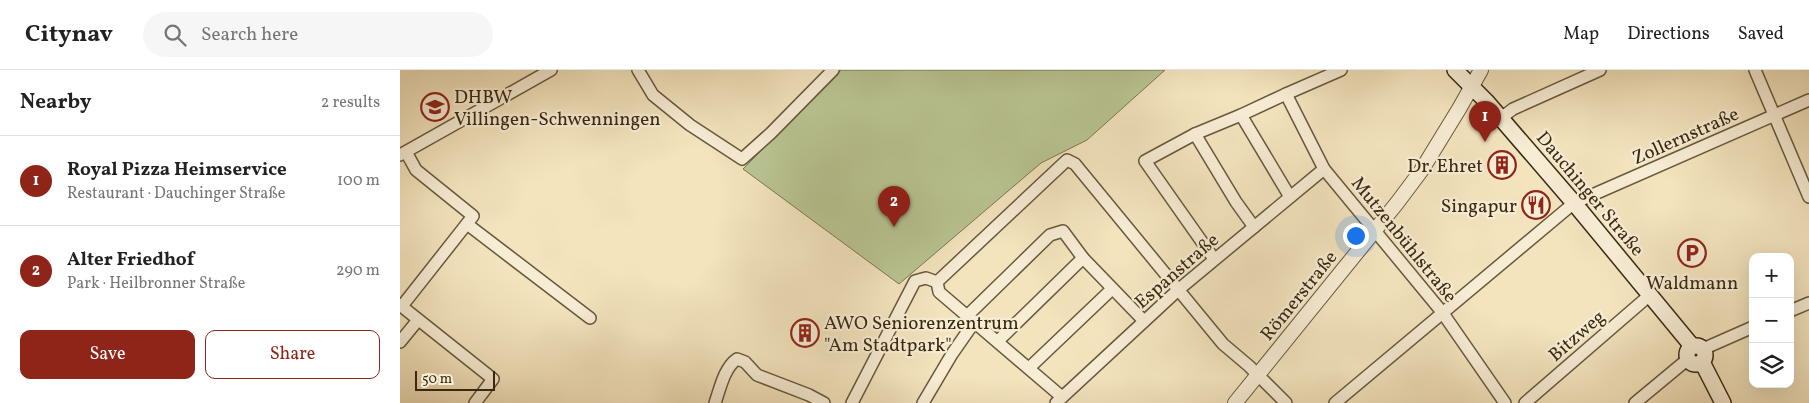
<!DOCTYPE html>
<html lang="en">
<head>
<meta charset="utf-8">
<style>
	body { margin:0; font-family:Vollkorn,serif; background:#f6f6f6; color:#222 }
	.controls { position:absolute; right:15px; bottom:15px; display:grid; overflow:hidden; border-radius:10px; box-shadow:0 5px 20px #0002 }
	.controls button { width:45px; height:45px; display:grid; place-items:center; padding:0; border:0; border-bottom:1px solid #e0e0e0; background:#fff; color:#222; font:25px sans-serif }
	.scale { position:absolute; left:15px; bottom:12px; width:80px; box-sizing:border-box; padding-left:5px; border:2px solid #3a2911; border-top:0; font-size:14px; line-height:18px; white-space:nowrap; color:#3a2911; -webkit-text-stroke:4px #f7edd5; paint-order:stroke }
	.you { position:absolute; left:955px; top:165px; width:18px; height:18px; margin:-12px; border:4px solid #fff; border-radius:50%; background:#1a73e8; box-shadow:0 0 0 8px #1a73e833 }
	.badge { display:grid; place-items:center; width:32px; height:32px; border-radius:50%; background:#8f2418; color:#fff; font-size:16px; font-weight:700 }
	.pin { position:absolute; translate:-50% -41px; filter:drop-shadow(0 1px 2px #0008) }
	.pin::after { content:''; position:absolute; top:26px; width:18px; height:15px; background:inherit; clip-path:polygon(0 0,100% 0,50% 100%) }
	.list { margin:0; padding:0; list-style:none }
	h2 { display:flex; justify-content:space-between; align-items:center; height:65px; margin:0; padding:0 20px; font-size:21px }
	h2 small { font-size:16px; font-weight:400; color:#767676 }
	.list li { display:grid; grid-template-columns:32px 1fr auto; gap:15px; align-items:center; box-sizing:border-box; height:90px; padding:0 20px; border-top:1px solid #e0e0e0 }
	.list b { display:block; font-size:19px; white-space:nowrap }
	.list p { margin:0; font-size:16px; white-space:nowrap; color:#767676 }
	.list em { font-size:16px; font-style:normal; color:#767676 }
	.actions { display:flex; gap:10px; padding:15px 20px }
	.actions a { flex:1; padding:11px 0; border:1px solid #8f2418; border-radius:10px; text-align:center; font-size:18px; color:#8f2418 }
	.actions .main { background:#8f2418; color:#fff }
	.icon { flex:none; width:28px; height:28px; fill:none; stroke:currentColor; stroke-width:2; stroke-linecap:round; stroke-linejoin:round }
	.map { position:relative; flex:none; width:1409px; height:333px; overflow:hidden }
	header { display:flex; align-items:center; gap:30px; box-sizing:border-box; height:70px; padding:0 25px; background:#fff; border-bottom:1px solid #e0e0e0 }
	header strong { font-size:24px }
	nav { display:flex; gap:28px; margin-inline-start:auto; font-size:18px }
	.search { width:350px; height:45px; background:#f6f6f6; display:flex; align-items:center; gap:12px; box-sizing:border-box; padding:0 18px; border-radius:28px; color:#767676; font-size:19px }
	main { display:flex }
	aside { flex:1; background:#fff }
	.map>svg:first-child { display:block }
	.green { fill:#b9c593; stroke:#7a7752 }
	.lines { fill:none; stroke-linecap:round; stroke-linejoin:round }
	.minor-casing { stroke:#68583c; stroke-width:14 }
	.tertiary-casing { stroke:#68583c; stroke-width:16 }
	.secondary-casing { stroke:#3a2911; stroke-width:18 }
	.minor { stroke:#f7edd5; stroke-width:11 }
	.tertiary { stroke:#f7edd5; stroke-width:14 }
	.secondary { stroke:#f7edd5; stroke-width:15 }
	.labels { text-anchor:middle; stroke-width:4.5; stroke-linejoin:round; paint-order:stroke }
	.poi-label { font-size:19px; fill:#3a2911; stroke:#f7edd5; text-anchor:start }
	.street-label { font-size:19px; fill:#3a2911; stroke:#f7edd5 }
</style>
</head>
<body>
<header>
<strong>Citynav</strong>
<div class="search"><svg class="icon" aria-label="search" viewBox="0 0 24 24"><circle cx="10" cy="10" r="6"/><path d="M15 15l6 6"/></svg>Search here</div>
<nav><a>Map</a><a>Directions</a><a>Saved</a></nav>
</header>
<main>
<aside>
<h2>Nearby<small>2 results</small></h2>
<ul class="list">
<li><span class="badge">1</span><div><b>Royal Pizza Heimservice</b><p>Restaurant · Dauchinger Straße</p></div><em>100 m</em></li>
<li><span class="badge">2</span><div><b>Alter Friedhof</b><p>Park · Heilbronner Straße</p></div><em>290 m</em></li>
</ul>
<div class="actions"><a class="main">Save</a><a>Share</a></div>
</aside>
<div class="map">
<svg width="1409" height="333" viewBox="0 0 1409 333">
	<rect width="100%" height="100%" fill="#f3e4be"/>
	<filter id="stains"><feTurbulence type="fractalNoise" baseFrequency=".004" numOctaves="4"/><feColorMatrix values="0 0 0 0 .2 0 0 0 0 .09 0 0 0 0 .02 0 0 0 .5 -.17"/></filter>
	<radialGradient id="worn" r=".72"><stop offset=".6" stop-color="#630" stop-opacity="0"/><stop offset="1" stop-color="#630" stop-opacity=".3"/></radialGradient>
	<!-- green -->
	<path class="green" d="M 441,0 L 765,0 L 687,70 L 641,93 L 499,214 L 343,99 Z"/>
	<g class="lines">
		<defs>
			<g id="minor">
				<path d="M 238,0 L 253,25 L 290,55 L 342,89 L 371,63 L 433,0"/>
				<path d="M 1355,0 L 1409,127"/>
				<path d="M 886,24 L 924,99 L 1042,242 L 1105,333"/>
				<path d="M 841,45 L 890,127"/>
				<path d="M 1101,48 L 1113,39 L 1200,0"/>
				<path d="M 795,64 L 836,132 L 854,157"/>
				<path d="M 0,85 L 151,0"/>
				<path d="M 67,154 L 190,248"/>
				<path d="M 814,189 L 745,91 L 795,64 L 841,45 L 886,24 L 941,0"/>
				<path d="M 0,235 L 93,309 L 75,333"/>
				<path d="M 2,236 L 73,146 L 16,100 L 6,82"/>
				<path d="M 1390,241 L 1409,233"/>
				<path d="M 568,245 L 650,165 L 663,161 L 683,188 L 744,251"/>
				<path d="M 598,271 L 683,188"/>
				<path d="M 0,272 L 18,250"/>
				<path d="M 1303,279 L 1353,257"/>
				<path d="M 629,298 L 712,219"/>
				<path d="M 662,327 L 539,222 L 537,212 L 667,90 L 675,94 L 823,274 L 849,296 L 886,333"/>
				<path d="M 315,333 C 320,319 324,298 337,289 L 345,292 L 357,305 L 409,325 L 424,333"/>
				<path d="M 452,333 L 515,211 L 526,208 L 537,212"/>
				<path d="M 523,333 L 552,284 L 575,251"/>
				<path d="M 656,333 L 778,220 L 924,99"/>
				<path d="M 935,333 L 1174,133 L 1409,30"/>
				<path d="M 1125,333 L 1251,224"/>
				<path d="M 1235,333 L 1288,289"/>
			</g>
			<path id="tertiary" d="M 835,333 L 997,133 L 1021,101 L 1059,39 L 1081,0"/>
			<g id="secondary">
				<path d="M 1055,0 L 1086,31 L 1174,133 L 1292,276"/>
				<circle cx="1296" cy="285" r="9"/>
				<path d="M 1302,292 L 1323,333"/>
			</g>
		</defs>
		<!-- minor casing -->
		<use href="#minor" class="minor-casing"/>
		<!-- tertiary casing -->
		<use href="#tertiary" class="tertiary-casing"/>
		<!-- secondary casing -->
		<use href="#secondary" class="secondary-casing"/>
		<!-- minor -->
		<use href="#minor" class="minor"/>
		<!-- tertiary -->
		<use href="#tertiary" class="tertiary"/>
		<!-- secondary -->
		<use href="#secondary" class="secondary"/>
	</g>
	<!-- icons -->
	<defs>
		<symbol id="university-ring" viewBox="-11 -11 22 22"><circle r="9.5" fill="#f7edd5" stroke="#8f2418" stroke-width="1.5"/><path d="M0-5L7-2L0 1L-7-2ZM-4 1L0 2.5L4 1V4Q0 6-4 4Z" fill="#8f2418"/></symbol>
		<symbol id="building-ring" viewBox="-11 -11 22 22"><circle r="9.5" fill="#f7edd5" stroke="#8f2418" stroke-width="1.5"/><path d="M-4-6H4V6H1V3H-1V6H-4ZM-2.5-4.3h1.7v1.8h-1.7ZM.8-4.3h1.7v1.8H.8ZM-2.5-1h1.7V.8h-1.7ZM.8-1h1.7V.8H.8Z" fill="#8f2418"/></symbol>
		<symbol id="restaurant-ring" viewBox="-11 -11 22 22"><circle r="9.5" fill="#f7edd5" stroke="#8f2418" stroke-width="1.5"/><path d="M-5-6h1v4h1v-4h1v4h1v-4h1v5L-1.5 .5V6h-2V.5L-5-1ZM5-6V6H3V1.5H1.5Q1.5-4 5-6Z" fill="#8f2418"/></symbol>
		<symbol id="parking-ring" viewBox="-11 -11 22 22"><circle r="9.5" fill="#f7edd5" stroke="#8f2418" stroke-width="1.5"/><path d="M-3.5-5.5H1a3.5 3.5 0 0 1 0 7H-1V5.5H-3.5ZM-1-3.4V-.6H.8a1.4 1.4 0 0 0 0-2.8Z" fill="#8f2418"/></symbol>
	</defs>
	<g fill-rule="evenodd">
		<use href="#university-ring" x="19" y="21" width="32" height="32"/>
		<use href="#building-ring" x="1086" y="79" width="32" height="32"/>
		<use href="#restaurant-ring" x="1120" y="119" width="32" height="32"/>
		<use href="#parking-ring" x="1276" y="167" width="32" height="32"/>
		<use href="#building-ring" x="389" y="247" width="32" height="32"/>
	</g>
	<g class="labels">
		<!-- poi labels -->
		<g class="poi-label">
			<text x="54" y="33">DHBW<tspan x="54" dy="22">Villingen-Schwenningen</tspan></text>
			<text x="1083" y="102" text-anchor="end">Dr. Ehret</text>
			<text x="1117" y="142" text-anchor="end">Singapur</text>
			<text x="1292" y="219" text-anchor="middle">Waldmann</text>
			<text x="424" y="259">AWO Seniorenzentrum<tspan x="424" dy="22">"Am Stadtpark"</tspan></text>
		</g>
		<!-- street labels -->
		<g class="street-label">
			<text transform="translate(1285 65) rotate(-24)" y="7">Zollernstraße</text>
			<text transform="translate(1191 123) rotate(50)" y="7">Dauchinger Straße</text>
			<text transform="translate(1005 169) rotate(51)" y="7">Mutzenbühlstraße</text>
			<text transform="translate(776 200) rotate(-41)" y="7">Espanstraße</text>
			<text transform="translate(898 225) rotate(-51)" y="7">Römerstraße</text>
			<text transform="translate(1176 265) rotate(-41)" y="7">Bitzweg</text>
		</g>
	</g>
	<rect width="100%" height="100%" filter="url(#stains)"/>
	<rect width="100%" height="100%" fill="url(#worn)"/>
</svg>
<div class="controls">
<button>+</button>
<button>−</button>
<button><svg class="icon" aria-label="layers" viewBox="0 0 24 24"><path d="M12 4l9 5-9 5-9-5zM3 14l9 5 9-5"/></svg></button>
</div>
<div class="scale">50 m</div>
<div class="you"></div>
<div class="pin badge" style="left:1085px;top:72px">1</div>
<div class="pin badge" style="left:494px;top:157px">2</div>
</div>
</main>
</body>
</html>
